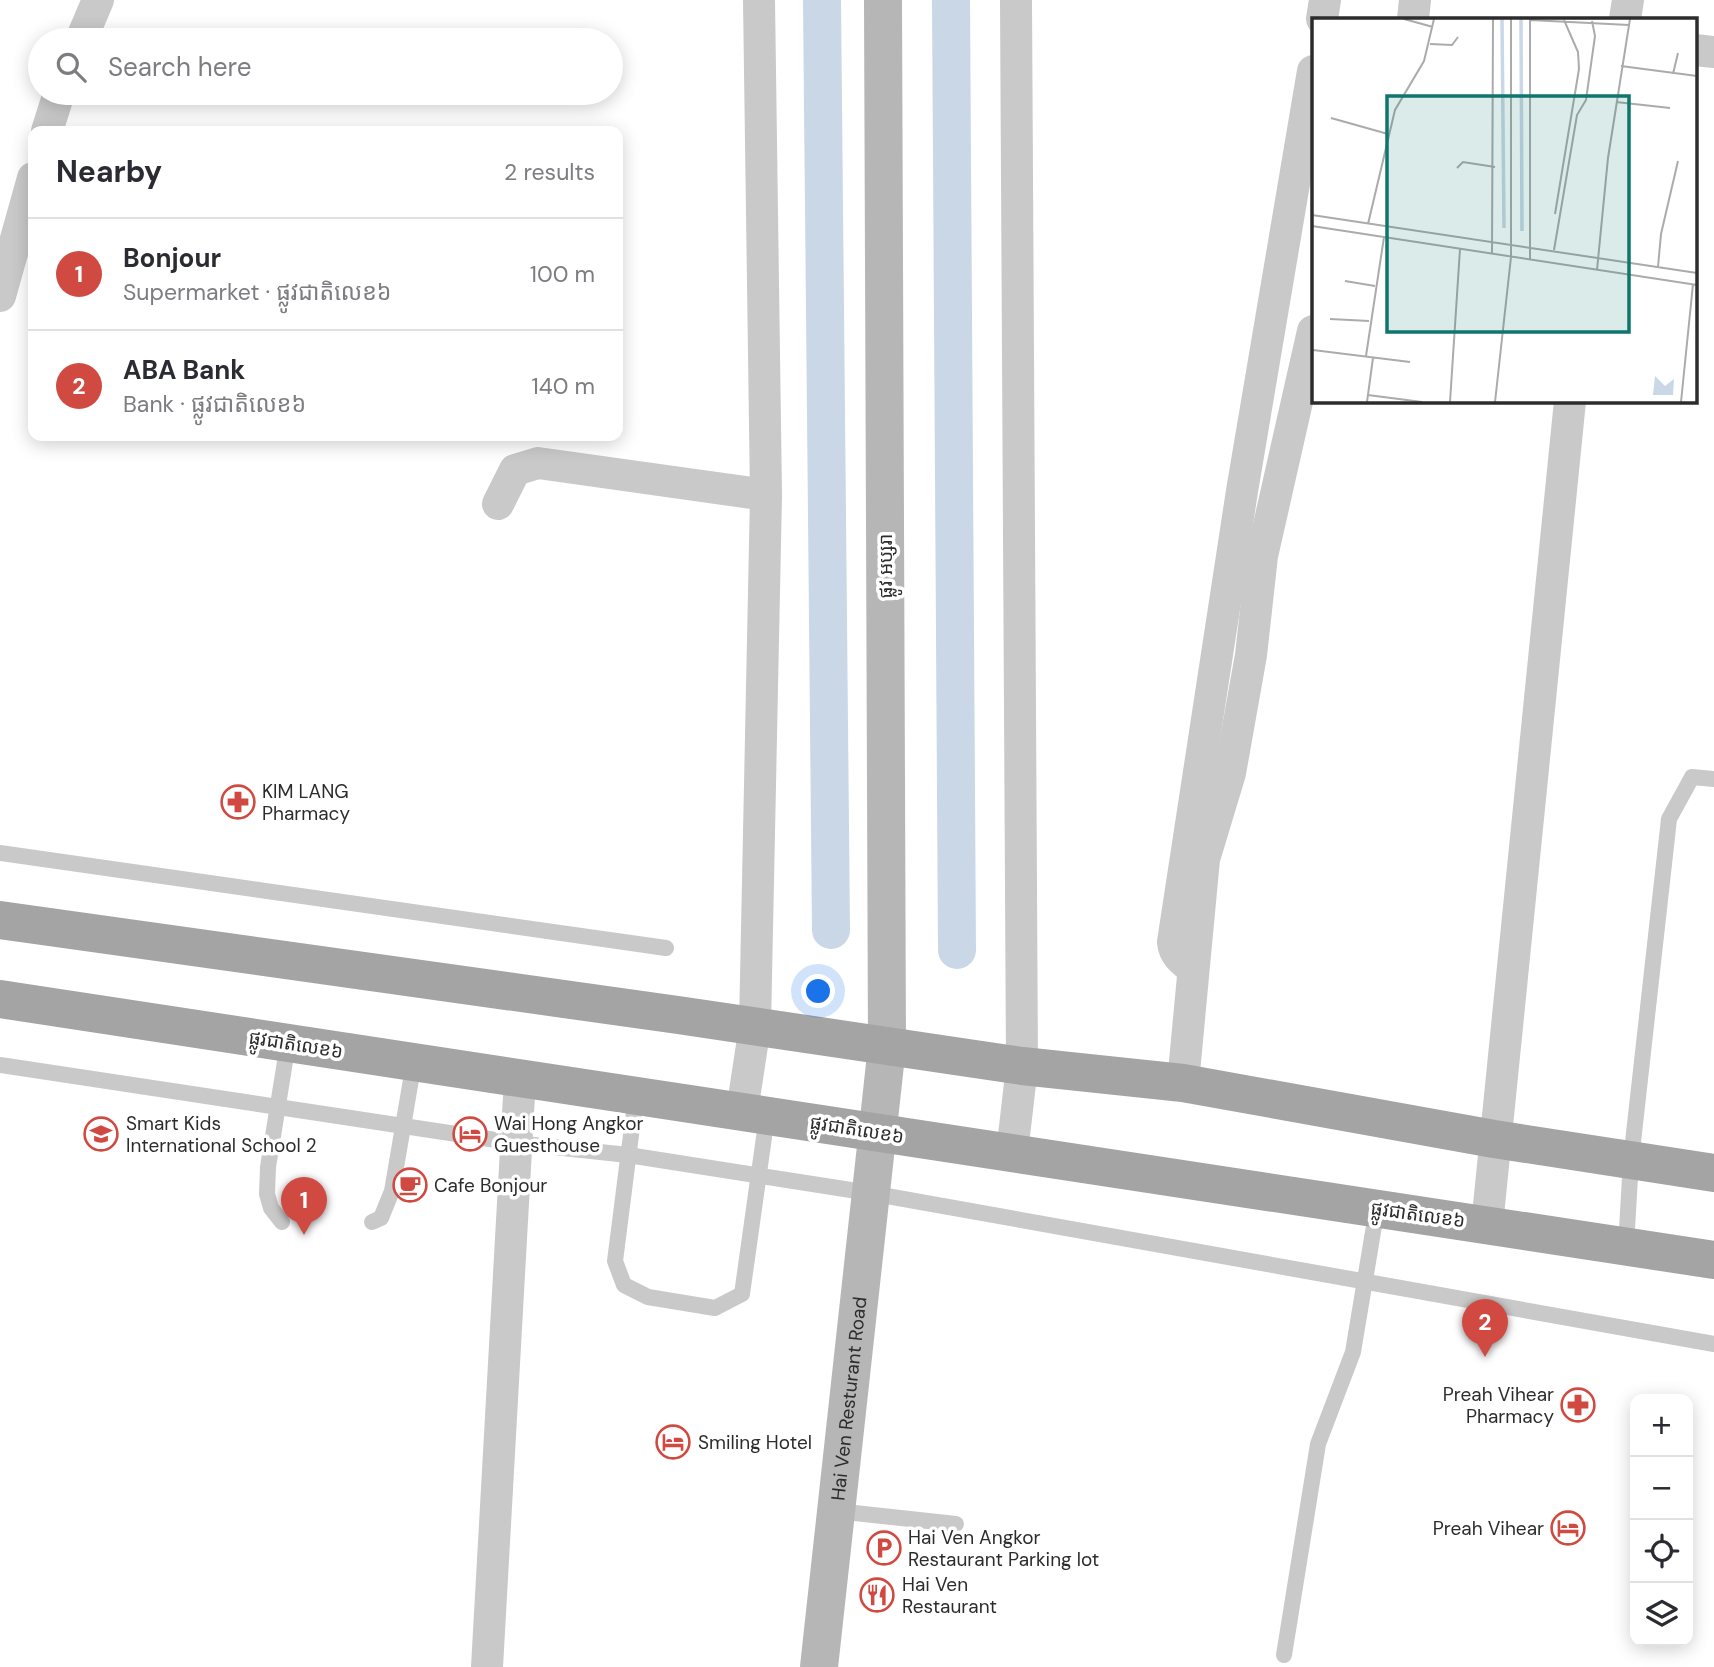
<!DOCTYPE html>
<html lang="en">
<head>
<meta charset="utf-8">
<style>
	body { margin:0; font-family:"DM Sans","Noto Sans Khmer",sans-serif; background:#f7f7f7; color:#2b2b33 }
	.controls { position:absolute; right:21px; bottom:21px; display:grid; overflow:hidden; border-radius:14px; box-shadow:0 4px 18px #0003 }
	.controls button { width:63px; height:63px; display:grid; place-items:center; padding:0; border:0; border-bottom:2px solid #e1e1e2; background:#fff; color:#2b2b33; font:35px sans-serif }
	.you { position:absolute; left:819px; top:992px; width:24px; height:24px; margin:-18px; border:5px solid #fff; border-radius:50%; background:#1a73e8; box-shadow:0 0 0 10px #1a73e833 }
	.badge { display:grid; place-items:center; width:46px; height:46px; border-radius:50%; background:#d04a41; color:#fff; font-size:23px; font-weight:700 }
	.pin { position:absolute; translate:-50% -58px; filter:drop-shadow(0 2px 4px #0008) }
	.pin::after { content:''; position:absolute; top:37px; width:24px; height:21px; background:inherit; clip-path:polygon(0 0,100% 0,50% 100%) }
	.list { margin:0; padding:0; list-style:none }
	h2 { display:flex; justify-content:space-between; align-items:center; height:91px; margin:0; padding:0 28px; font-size:30px }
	h2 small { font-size:23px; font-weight:400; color:#7c7c81 }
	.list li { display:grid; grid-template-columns:46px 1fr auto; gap:21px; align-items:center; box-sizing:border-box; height:112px; padding:0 28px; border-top:2px solid #e1e1e2 }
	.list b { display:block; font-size:26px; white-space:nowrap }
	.list p { margin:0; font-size:23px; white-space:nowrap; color:#7c7c81 }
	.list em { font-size:23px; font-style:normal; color:#7c7c81 }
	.icon { flex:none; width:38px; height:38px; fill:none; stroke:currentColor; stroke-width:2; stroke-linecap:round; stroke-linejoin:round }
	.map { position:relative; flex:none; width:1714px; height:1667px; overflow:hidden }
	.search { position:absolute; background:#fff; box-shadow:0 4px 18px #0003; left:28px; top:28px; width:595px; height:77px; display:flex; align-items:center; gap:18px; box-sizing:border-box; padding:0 24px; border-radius:38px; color:#7c7c81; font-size:26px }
	.panel { position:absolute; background:#fff; box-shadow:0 4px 18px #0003; left:28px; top:126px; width:595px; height:315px; border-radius:14px }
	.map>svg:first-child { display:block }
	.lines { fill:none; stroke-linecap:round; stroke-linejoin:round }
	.canal { stroke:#c9d7e6; stroke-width:38 }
	.lane { stroke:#c9c9c9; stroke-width:16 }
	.street { stroke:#c9c9c9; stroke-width:32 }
	.secondary { stroke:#b6b6b6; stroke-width:38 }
	.primary { stroke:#a4a4a4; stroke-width:38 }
	.labels { text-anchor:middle; stroke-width:7; stroke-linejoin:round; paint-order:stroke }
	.street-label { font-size:19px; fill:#2c2c2c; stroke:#fff }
	.poi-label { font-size:19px; fill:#2c2c2c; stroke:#fff; text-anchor:start }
	.inset-river { fill:none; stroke:#c9d7e6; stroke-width:3.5 }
	.inset-road { fill:none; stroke:#ababab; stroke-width:2 }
	.view { fill:#0f766e; fill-opacity:0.15; stroke:#0f766e; stroke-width:3.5 }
	.inset-edge { fill:none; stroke:#2c2c2c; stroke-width:3.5 }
</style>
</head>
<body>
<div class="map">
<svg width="1714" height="1667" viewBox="0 0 1714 1667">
	<rect width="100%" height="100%" fill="#fff"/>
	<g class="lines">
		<!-- canal -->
		<g class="canal">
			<path d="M 822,0 L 831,930"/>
			<path d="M 951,0 L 957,950"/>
		</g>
		<!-- lane -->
		<g class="lane">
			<path d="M 0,853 L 666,948"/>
			<path d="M 0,1065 L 516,1143 L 628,1155 L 870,1193 L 1714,1344"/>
			<path d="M 636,1096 L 615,1261 L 624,1285 L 648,1297 L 715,1308 L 742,1294 L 767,1116"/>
			<path d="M 282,1222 L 271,1208 L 267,1194 L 268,1167 L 288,1043"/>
			<path d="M 372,1222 L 381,1218 L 392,1191 L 414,1062"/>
			<path d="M 1626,1246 L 1631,1160 L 1669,819 L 1692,777 L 1714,779"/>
			<path d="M 836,1511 L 956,1524"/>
			<path d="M 1284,1655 L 1318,1444 L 1353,1352 L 1377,1208"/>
		</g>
		<!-- street -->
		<g class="street">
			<path d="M 1322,19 L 1325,0"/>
			<path d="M 1413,19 L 1415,0"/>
			<path d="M 1625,19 L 1628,0"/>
			<path d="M 81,40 L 98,0"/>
			<path d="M 1695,50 L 1714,52"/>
			<path d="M 47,131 L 59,93"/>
			<path d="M 0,296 L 33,178"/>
			<path d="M 498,504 L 515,470 L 538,463 L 766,495"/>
			<path d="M 1193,969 C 1183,961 1174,955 1173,942 L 1242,491 L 1313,71"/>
			<path d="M 1183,1083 L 1204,859 L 1230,773 L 1251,655 L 1262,556 L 1313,331"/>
			<path d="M 742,1111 L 755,1026 L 766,495 L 759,0"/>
			<path d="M 1012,1153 L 1022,1066 L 1016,0"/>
			<path d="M 1487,1225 L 1570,401"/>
			<path d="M 487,1667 L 520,1078"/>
		</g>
		<!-- secondary -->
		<path class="secondary" id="s1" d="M 819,1667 L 887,1046 L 883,0"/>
		<!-- primary -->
		<g class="primary">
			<path d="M 0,920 L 678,1015 L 1022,1066 L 1183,1083 L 1494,1139 L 1714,1173"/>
			<path d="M 0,999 L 1714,1260"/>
		</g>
	</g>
	<!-- icons -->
	<defs>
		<symbol id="pharmacy-ring" viewBox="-11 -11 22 22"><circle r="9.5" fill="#fff" stroke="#d04a41" stroke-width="1.5"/><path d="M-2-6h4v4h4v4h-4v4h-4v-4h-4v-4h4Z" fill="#d04a41"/></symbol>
		<symbol id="school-ring" viewBox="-11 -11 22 22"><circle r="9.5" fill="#fff" stroke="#d04a41" stroke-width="1.5"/><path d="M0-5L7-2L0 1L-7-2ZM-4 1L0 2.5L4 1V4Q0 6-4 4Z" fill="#d04a41"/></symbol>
		<symbol id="hotel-ring" viewBox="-11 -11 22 22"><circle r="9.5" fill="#fff" stroke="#d04a41" stroke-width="1.5"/><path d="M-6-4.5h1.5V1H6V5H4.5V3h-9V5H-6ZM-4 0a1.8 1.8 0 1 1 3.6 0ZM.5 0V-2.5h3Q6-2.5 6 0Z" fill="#d04a41"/></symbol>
		<symbol id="cafe-ring" viewBox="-11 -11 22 22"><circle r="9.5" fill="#fff" stroke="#d04a41" stroke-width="1.5"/><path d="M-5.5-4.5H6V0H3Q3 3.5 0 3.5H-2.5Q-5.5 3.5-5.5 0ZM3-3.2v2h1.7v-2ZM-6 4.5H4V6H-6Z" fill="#d04a41"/></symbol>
		<symbol id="parking-ring" viewBox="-11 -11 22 22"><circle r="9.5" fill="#fff" stroke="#d04a41" stroke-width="1.5"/><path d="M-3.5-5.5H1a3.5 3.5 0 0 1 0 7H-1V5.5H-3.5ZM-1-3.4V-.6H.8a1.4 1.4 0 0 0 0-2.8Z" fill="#d04a41"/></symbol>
		<symbol id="restaurant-ring" viewBox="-11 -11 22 22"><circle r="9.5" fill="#fff" stroke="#d04a41" stroke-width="1.5"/><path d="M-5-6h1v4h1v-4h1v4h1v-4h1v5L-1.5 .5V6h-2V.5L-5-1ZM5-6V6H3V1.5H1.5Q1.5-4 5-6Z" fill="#d04a41"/></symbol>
	</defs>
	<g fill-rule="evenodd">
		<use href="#pharmacy-ring" x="219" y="783" width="38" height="38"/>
		<use href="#school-ring" x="82" y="1115" width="38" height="38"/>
		<use href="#hotel-ring" x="451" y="1115" width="38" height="38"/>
		<use href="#cafe-ring" x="391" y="1166" width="38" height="38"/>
		<use href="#pharmacy-ring" x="1559" y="1386" width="38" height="38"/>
		<use href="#hotel-ring" x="654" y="1423" width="38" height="38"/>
		<use href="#hotel-ring" x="1549" y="1509" width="38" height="38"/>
		<use href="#parking-ring" x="865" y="1529" width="38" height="38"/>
		<use href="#restaurant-ring" x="858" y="1576" width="38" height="38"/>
	</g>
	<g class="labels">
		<!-- street labels -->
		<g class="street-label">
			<text transform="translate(885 566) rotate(-90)" y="7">ផ្លូវ អប្សរា</text>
			<text transform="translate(296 1044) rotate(9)" y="7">ផ្លូវជាតិលេខ៦</text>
			<text transform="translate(857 1129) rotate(9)" y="7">ផ្លូវជាតិលេខ៦</text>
			<text transform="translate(1418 1214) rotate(8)" y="7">ផ្លូវជាតិលេខ៦</text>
			<text dy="7" stroke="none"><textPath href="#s1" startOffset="270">Hai Ven Resturant Road</textPath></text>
		</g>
		<!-- poi labels -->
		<g class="poi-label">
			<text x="262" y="798">KIM LANG<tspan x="262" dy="22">Pharmacy</tspan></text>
			<text x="126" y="1130">Smart Kids<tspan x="126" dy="22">International School 2</tspan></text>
			<text x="494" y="1130">Wai Hong Angkor<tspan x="494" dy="22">Guesthouse</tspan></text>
			<text x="434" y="1192">Cafe Bonjour</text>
			<text x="1554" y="1401" text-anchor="end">Preah Vihear<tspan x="1554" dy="22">Pharmacy</tspan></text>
			<text x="698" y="1449">Smiling Hotel</text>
			<text x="1544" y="1535" text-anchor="end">Preah Vihear</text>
			<text x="908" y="1544">Hai Ven Angkor<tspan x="908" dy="22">Restaurant Parking lot</tspan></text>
			<text x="902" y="1591">Hai Ven<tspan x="902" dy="22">Restaurant</tspan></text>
		</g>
	</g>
	<!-- overview -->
	<g transform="translate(1312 18)">
		<rect width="385" height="385" fill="#fff"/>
		<path d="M 343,358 L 353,368 L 362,361 L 361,377 L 341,377 Z" fill="#c9d7e6"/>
		<path class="inset-river" d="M 190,1 L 192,210M 209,1 L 210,213"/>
		<path class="inset-road" d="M 92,1 L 121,9M 218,2 L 317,7M 118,26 L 140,27 L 146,19M 309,48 L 385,58M 361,56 L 366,35M 304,84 L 358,90M 19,100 L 76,116M 145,150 L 151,144 L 183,149M 243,196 L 267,51 L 266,34 L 252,2M 0,197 L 385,255M 56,206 L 83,92 L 112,43 L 122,1M 0,208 L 385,267M 242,232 L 265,97 L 274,82 L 283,18 L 280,3M 180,236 L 181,1M 199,239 L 199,1M 218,242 L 218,1M 346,249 L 349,216 L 366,143M 285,252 L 296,140 L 318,1M 33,263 L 63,268M 18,301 L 57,303M 1,332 L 98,344M 54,338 L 72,219M 56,377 L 110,384M 55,384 L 61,340M 138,384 L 148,231M 183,384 L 199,239M 369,384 L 381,266"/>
		<path class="view" d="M 75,78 L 317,78 L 317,314 L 75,314 Z"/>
		<rect width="385" height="385" class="inset-edge"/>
	</g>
</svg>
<div class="controls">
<button>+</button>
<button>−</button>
<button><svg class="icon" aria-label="locate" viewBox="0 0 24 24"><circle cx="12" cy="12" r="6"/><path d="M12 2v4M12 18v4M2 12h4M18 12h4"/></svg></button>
<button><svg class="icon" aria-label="layers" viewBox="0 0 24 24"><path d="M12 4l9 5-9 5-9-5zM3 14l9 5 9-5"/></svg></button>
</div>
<div class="you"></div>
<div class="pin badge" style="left:304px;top:1235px">1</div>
<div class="pin badge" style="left:1485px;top:1357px">2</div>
<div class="search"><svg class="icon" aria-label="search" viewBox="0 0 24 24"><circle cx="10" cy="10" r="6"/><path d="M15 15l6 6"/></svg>Search here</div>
<section class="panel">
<h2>Nearby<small>2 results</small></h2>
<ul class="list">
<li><span class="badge">1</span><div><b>Bonjour</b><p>Supermarket · ផ្លូវជាតិលេខ៦</p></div><em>100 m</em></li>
<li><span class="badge">2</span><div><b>ABA Bank</b><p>Bank · ផ្លូវជាតិលេខ៦</p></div><em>140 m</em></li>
</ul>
</section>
</div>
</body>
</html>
